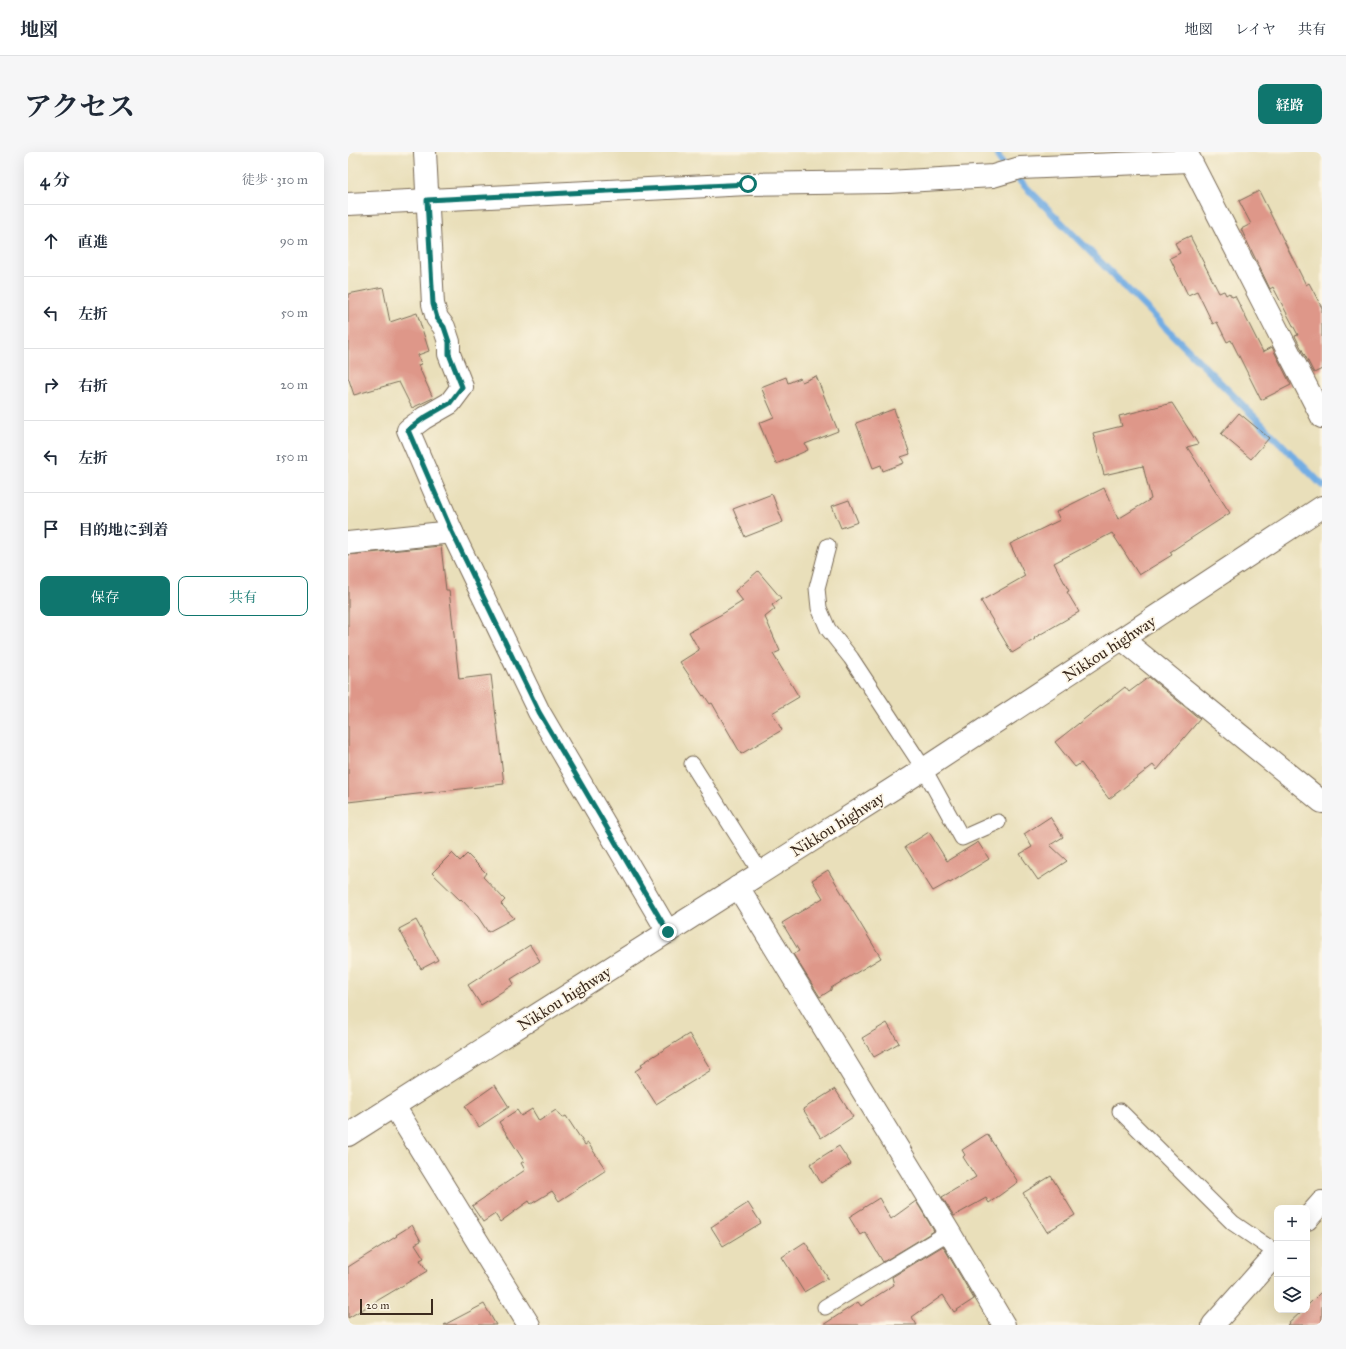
<!DOCTYPE html>
<html lang="ja">
<head>
<meta charset="utf-8">
<style>
	body { margin:0; font-family:"IM FELL Great Primer","Noto Serif JP",serif; background:#f6f6f7; color:#1f2937 }
	.controls { position:absolute; right:12px; bottom:12px; display:grid; overflow:hidden; border-radius:8px; box-shadow:0 4px 16px #0002 }
	.controls button { width:36px; height:36px; display:grid; place-items:center; padding:0; border:0; border-bottom:1px solid #e0e1e3; background:#fff; color:#1f2937; font:20px sans-serif }
	.scale { position:absolute; left:12px; bottom:10px; width:73px; box-sizing:border-box; padding-left:4px; border:2px solid #3b2a1e; border-top:0; font-size:11px; line-height:14px; white-space:nowrap; color:#3b2a1e; -webkit-text-stroke:3px #fcf5e5; paint-order:stroke }
	.stop { position:absolute; width:12px; height:12px; margin:-9px; border:3px solid #0f766e; border-radius:50%; background:#fff }
	.stop.end { background:#0f766e; border-color:#fff; box-shadow:0 1px 4px #0008 }
	.list { margin:0; padding:0; list-style:none }
	h2 { display:flex; justify-content:space-between; align-items:center; height:52px; margin:0; padding:0 16px; font-size:17px }
	h2 small { font-size:13px; font-weight:400; color:#747a83 }
	.list li { display:grid; grid-template-columns:26px 1fr auto; gap:12px; align-items:center; box-sizing:border-box; height:72px; padding:0 16px; border-top:1px solid #e0e1e3 }
	.list b { display:block; font-size:15px; white-space:nowrap }
	.list em { font-size:13px; font-style:normal; color:#747a83 }
	.actions { display:flex; gap:8px; padding:12px 16px }
	.actions a { flex:1; padding:9px 0; border:1px solid #0f766e; border-radius:8px; text-align:center; font-size:14px; color:#0f766e }
	.actions .main { background:#0f766e; color:#fff }
	.icon { flex:none; width:22px; height:22px; fill:none; stroke:currentColor; stroke-width:2; stroke-linecap:round; stroke-linejoin:round }
	.map { position:relative; flex:none; width:974px; height:1173px; overflow:hidden; border-radius:8px }
	header { display:flex; align-items:center; gap:24px; box-sizing:border-box; height:56px; padding:0 20px; background:#fff; border-bottom:1px solid #e0e1e3 }
	header strong { font-size:19px }
	nav { display:flex; gap:22px; margin-inline-start:auto; font-size:14px }
	.intro { display:flex; align-items:center; justify-content:space-between; box-sizing:border-box; height:96px; padding:0 24px }
	h1 { margin:0; font-size:28px }
	.button { padding:10px 18px; border-radius:8px; background:#0f766e; color:#fff; font-size:14px; font-weight:700 }
	main { display:flex; gap:24px; padding:0 24px }
	aside { flex:1; background:#fff; border-radius:8px; box-shadow:0 4px 16px #0002 }
	.map>svg:first-child { display:block }
	.lines { fill:none; stroke-linecap:round; stroke-linejoin:round }
	.stream { stroke:#73ade3; stroke-width:7 }
	.building { fill:#de9789 }
	.lane-casing { stroke:#786955; stroke-width:17 }
	.street-casing { stroke:#786955; stroke-width:24 }
	.secondary-casing { stroke:#786955; stroke-width:24 }
	.highway-casing { stroke:#786955; stroke-width:24 }
	.lane { stroke:#fff; stroke-width:15 }
	.street { stroke:#fff; stroke-width:22 }
	.secondary { stroke:#fff; stroke-width:22 }
	.highway { stroke:#fff; stroke-width:22 }
	.route { stroke:#0f766e; stroke-width:5 }
	.labels { text-anchor:middle; stroke-width:3.5; stroke-linejoin:round; paint-order:stroke }
	.street-label { font-size:16px; fill:#3b2a1e; stroke:#fcf5e5 }
</style>
</head>
<body>
<header>
<strong>地図</strong>
<nav><a>地図</a><a>レイヤ</a><a>共有</a></nav>
</header>
<div class="intro"><h1>アクセス</h1><a class="button">経路</a></div>
<main>
<aside>
<h2>4 分<small>徒歩 · 310 m</small></h2>
<ul class="list">
<li><svg class="icon" aria-label="ahead" viewBox="0 0 24 24"><path d="M12 20V5M6 11l6-6 6 6"/></svg><div><b>直進</b></div><em>90 m</em></li>
<li><svg class="icon" aria-label="left" viewBox="0 0 24 24"><path d="M17 20v-9H6M10 6l-5 5 5 5"/></svg><div><b>左折</b></div><em>50 m</em></li>
<li><svg class="icon" aria-label="right" viewBox="0 0 24 24"><path d="M7 20v-9h11M14 6l5 5-5 5"/></svg><div><b>右折</b></div><em>20 m</em></li>
<li><svg class="icon" aria-label="left" viewBox="0 0 24 24"><path d="M17 20v-9H6M10 6l-5 5 5 5"/></svg><div><b>左折</b></div><em>150 m</em></li>
<li><svg class="icon" aria-label="arrive" viewBox="0 0 24 24"><path d="M6 21V4h12l-3 4 3 4H6"/></svg><div><b>目的地に到着</b></div></li>
</ul>
<div class="actions"><a class="main">保存</a><a>共有</a></div>
</aside>
<div class="map">
<svg width="974" height="1173" viewBox="0 0 974 1173">
	<rect width="100%" height="100%" fill="#fcf5e5"/>
	<filter id="ink" filterUnits="userSpaceOnUse"><feTurbulence type="fractalNoise" baseFrequency=".025" numOctaves="2"/><feDisplacementMap in="SourceGraphic" scale="8" xChannelSelector="R" yChannelSelector="G"/><feConvolveMatrix kernelMatrix="1 2 1 2 8 2 1 2 1" color-interpolation-filters="sRGB"/></filter>
	<filter id="wash" filterUnits="userSpaceOnUse"><feTurbulence type="fractalNoise" baseFrequency=".012" numOctaves="4" result="noise"/><feDisplacementMap in="SourceGraphic" scale="16" xChannelSelector="R" yChannelSelector="G"/><feGaussianBlur stdDeviation="0.9" result="paint"/><feColorMatrix in="noise" values="0 0 0 0 0 0 0 0 0 0 0 0 0 0 0 0 0 1.4 0 .05"/><feComposite in="paint" operator="in"/></filter>
	<g filter="url(#wash)">
		<rect width="100%" height="100%" fill="#e9dfba"/>
		<g class="lines">
			<!-- stream -->
			<path class="stream" d="M 648,0 L 653,10 L 974,333"/>
		</g>
		<g id="blocks">
			<!-- building -->
			<g class="building">
				<path d="M 911,39 L 958,133 L 961,131 L 974,156 L 974,217 L 966,221 L 947,184 L 950,183 L 925,135 L 922,137 L 893,77 L 903,72 L 891,49 Z"/>
				<path d="M 842,84 L 871,141 L 876,139 L 878,143 L 881,141 L 884,145 L 887,144 L 915,200 L 924,195 L 943,233 L 913,248 L 883,188 L 879,190 L 869,170 L 865,172 L 849,139 L 840,143 L 822,106 L 832,101 L 827,91 Z"/>
				<path d="M 35,135 L 42,170 L 69,161 L 81,199 L 70,203 L 73,212 L 70,213 L 85,246 L 64,256 L 51,230 L 6,243 L 0,225 L 0,142 Z"/>
				<path d="M 468,224 L 490,279 L 457,292 L 460,298 L 428,312 L 411,271 L 426,265 L 413,235 L 438,225 L 440,231 L 452,226 L 454,230 Z"/>
				<path d="M 824,251 L 850,292 L 839,295 L 882,361 L 822,400 L 824,403 L 791,423 L 764,381 L 706,411 L 721,439 L 719,440 L 731,460 L 686,486 L 687,487 L 664,501 L 633,449 L 677,424 L 662,392 L 712,368 L 708,360 L 756,336 L 770,367 L 803,347 L 795,314 L 756,323 L 745,281 L 774,274 L 771,264 Z"/>
				<path d="M 546,257 L 562,302 L 553,305 L 556,311 L 535,319 L 533,313 L 525,316 L 508,271 Z"/>
				<path d="M 891,261 L 921,286 L 903,307 L 873,282 Z"/>
				<path d="M 424,342 L 435,370 L 397,385 L 385,357 Z"/>
				<path d="M 501,348 L 510,370 L 493,376 L 484,354 Z"/>
				<path d="M 93,394 L 98,438 L 101,438 L 111,527 L 143,523 L 156,632 L 0,650 L 0,403 Z"/>
				<path d="M 410,419 L 433,446 L 424,453 L 427,457 L 417,465 L 432,499 L 425,502 L 451,545 L 424,561 L 434,578 L 393,602 L 364,551 L 362,552 L 356,543 L 355,544 L 332,510 L 351,498 L 341,480 L 374,462 L 395,449 L 387,439 Z"/>
				<path d="M 801,525 L 852,567 L 809,618 L 805,613 L 761,647 L 733,611 L 727,615 L 707,590 L 777,535 L 781,540 Z"/>
				<path d="M 702,665 L 715,685 L 702,693 L 719,709 L 690,728 L 672,702 L 684,695 L 676,682 Z"/>
				<path d="M 581,680 L 599,709 L 630,690 L 641,707 L 602,731 L 601,730 L 585,739 L 557,695 Z"/>
				<path d="M 104,701 L 112,709 L 119,702 L 138,721 L 135,725 L 157,748 L 153,752 L 166,766 L 140,780 L 130,765 L 113,747 L 112,748 L 84,721 Z"/>
				<path d="M 480,718 L 533,806 L 483,836 L 483,838 L 472,845 L 445,802 L 451,799 L 434,771 L 475,746 L 464,728 Z"/>
				<path d="M 68,768 L 90,808 L 73,817 L 51,777 Z"/>
				<path d="M 182,793 L 192,809 L 163,827 L 166,832 L 133,853 L 120,833 Z"/>
				<path d="M 539,871 L 551,891 L 526,905 L 514,886 Z"/>
				<path d="M 341,882 L 363,918 L 308,952 L 287,919 L 295,914 L 293,912 Z"/>
				<path d="M 147,933 L 161,955 L 131,975 L 117,954 Z"/>
				<path d="M 487,937 L 505,965 L 473,986 L 455,957 Z"/>
				<path d="M 184,957 L 191,969 L 208,958 L 214,966 L 218,964 L 237,993 L 240,991 L 258,1018 L 211,1049 L 204,1039 L 183,1052 L 181,1049 L 152,1070 L 147,1062 L 135,1070 L 124,1054 L 177,1018 L 173,1011 L 176,1009 L 151,970 L 169,958 L 173,964 Z"/>
				<path d="M 639,982 L 670,1030 L 641,1051 L 638,1046 L 606,1064 L 594,1045 L 628,1025 L 615,1005 L 617,1003 L 614,998 Z"/>
				<path d="M 491,994 L 503,1012 L 473,1031 L 462,1012 Z"/>
				<path d="M 703,1024 L 727,1063 L 699,1080 L 675,1041 Z"/>
				<path d="M 531,1046 L 543,1067 L 568,1049 L 586,1079 L 535,1110 L 517,1080 L 512,1083 L 501,1065 Z"/>
				<path d="M 400,1051 L 413,1071 L 375,1094 L 363,1075 Z"/>
				<path d="M 64,1073 L 73,1089 L 67,1092 L 76,1106 L 72,1108 L 79,1119 L 0,1166 L 0,1115 L 49,1084 L 48,1083 Z"/>
				<path d="M 457,1090 L 480,1126 L 456,1140 L 434,1105 Z"/>
				<path d="M 595,1094 L 626,1147 L 606,1160 L 595,1143 L 564,1165 L 569,1173 L 475,1173 L 510,1150 L 513,1154 L 546,1133 L 544,1125 Z"/>
				<path d="M 974,1139 L 974,1173 L 939,1173 L 955,1158 L 959,1158 L 959,1154 Z"/>
				<path d="M 136,1152 L 148,1173 L 96,1173 Z"/>
			</g>
		</g>
	</g>
	<g filter="url(#ink)">
		<use href="#blocks" fill-opacity="0" stroke="#786955" stroke-width="1"/>
		<g class="lines">
			<defs>
				<g id="lane">
					<path d="M 480,394 L 469,436 L 471,456 L 480,477 L 503,506 L 576,617 L 614,686 L 650,670"/>
					<path d="M 344,612 L 413,721"/>
					<path d="M 772,959 L 885,1071 L 929,1101"/>
					<path d="M 477,1155 L 601,1080"/>
				</g>
				<g id="street">
					<path d="M 77,0 L 85,152 L 89,166 L 96,175 L 101,190 L 101,202 L 114,235 L 102,251 L 76,266 L 60,278 L 104,380"/>
					<path d="M 838,0 L 974,265"/>
					<path d="M 0,52 L 400,32 L 540,30 L 645,24 L 672,16 L 842,9"/>
					<path d="M 0,391 L 104,380 L 191,560 L 320,780"/>
					<path d="M 774,487 L 974,650"/>
					<path d="M 390,735 L 601,1080 L 656,1173"/>
					<path d="M 959,1067 L 974,1050"/>
					<path d="M 865,1173 L 929,1101"/>
				</g>
				<path id="secondary" d="M 46,954 L 181,1173"/>
				<path id="highway" d="M 0,983 L 576,617 L 974,355"/>
			</defs>
			<!-- lane casing -->
			<use href="#lane" class="lane-casing"/>
			<!-- street casing -->
			<use href="#street" class="street-casing"/>
			<!-- secondary casing -->
			<use href="#secondary" class="secondary-casing"/>
			<!-- highway casing -->
			<use href="#highway" class="highway-casing"/>
			<!-- lane -->
			<use href="#lane" class="lane"/>
			<!-- street -->
			<use href="#street" class="street"/>
			<!-- secondary -->
			<use href="#secondary" class="secondary"/>
			<!-- highway -->
			<use href="#highway" class="highway"/>
		</g>
	</g>
	<g class="lines" filter="url(#ink)">
		<!-- route -->
		<path class="route" d="M 320,780 L 191,560 L 104,380 L 60,278 L 76,266 L 102,251 L 114,235 L 101,202 L 101,190 L 96,175 L 89,166 L 85,152 L 79,48 L 400,32"/>
	</g>
	<g class="labels">
		<!-- street labels -->
		<g class="street-label">
			<text transform="translate(761 496) rotate(-33)" y="6">Nikkou highway</text>
			<text transform="translate(489 672) rotate(-32)" y="6">Nikkou highway</text>
			<text transform="translate(216 846) rotate(-32)" y="6">Nikkou highway</text>
		</g>
	</g>
</svg>
<div class="controls">
<button>+</button>
<button>−</button>
<button><svg class="icon" aria-label="layers" viewBox="0 0 24 24"><path d="M12 4l9 5-9 5-9-5zM3 14l9 5 9-5"/></svg></button>
</div>
<div class="scale">20 m</div>
<div class="stop" style="left:400px;top:32px"></div>
<div class="stop end" style="left:320px;top:780px"></div>
</div>
</main>
</body>
</html>
